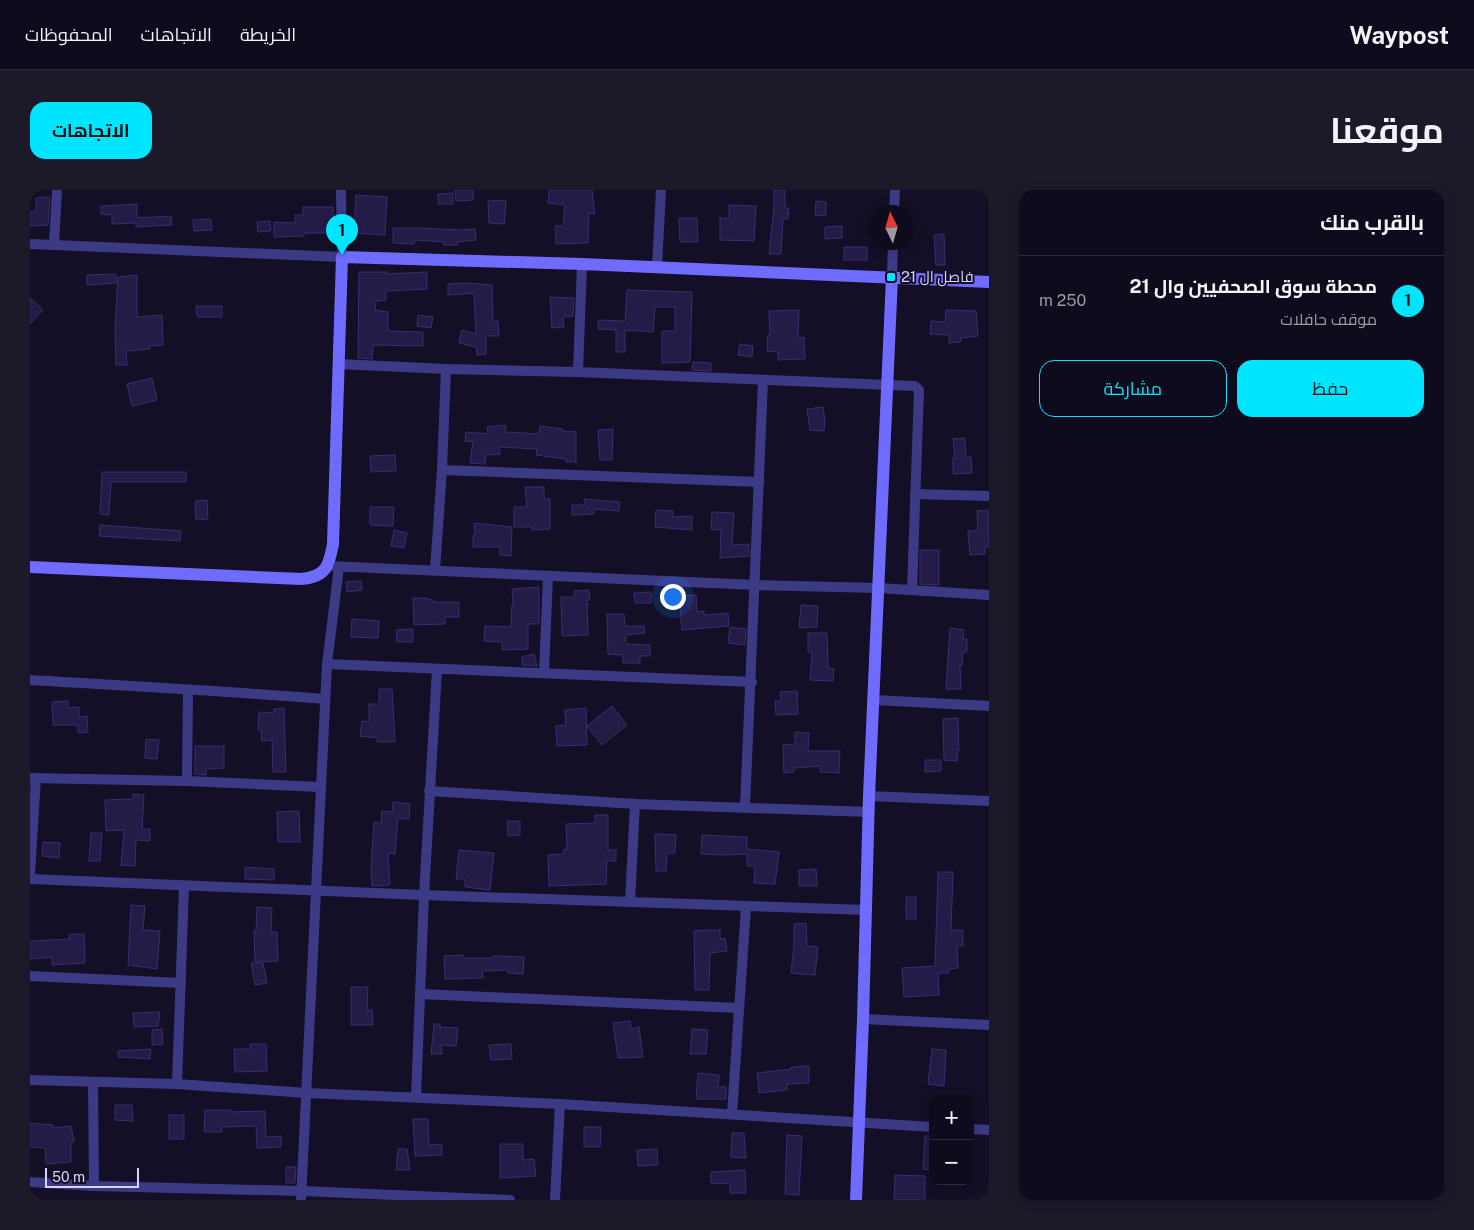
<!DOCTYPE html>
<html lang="ar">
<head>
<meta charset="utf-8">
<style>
	body { margin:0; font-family:"Public Sans",Cairo,sans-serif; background:#1c1929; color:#f1f3f6; direction:rtl }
	.controls { position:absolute; right:15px; bottom:15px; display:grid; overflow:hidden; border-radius:10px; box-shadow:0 2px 12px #0003 }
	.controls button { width:45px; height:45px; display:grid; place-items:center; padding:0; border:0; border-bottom:1px solid #2e2b3b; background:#0e0b1c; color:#f1f3f6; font:25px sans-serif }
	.compass { position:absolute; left:839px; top:15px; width:45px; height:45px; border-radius:50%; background:#0e0b1c; box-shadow:0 2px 12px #0003; rotate:355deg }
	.scale { position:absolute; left:15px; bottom:12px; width:94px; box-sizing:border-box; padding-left:5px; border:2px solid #d9d4ff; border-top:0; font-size:14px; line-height:18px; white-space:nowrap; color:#d9d4ff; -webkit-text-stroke:4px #130f26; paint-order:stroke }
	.you { position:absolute; left:642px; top:406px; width:18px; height:18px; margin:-12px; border:4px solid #fff; border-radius:50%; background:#1a73e8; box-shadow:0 0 0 8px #1a73e833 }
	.badge { display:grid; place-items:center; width:32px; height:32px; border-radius:50%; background:#00e5ff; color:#111; font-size:16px; font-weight:700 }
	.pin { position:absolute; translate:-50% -41px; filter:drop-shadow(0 1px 2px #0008) }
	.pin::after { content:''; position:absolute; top:26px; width:18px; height:15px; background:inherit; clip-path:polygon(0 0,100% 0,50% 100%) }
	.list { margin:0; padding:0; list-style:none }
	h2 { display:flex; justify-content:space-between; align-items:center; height:65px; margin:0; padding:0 20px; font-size:21px }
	h2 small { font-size:16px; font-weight:400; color:#9b9ba3 }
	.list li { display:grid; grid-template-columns:32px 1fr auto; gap:15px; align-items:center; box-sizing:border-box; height:90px; padding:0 20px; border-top:1px solid #2e2b3b }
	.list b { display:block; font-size:19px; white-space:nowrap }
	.list p { margin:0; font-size:16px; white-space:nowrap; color:#9b9ba3 }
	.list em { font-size:16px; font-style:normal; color:#9b9ba3 }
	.actions { display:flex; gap:10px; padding:15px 20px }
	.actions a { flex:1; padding:11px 0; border:1px solid #00e5ff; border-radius:15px; text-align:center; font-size:18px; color:#00e5ff }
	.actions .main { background:#00e5ff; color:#111 }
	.map { position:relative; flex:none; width:959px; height:1010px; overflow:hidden; direction:ltr; border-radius:15px }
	header { display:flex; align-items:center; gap:30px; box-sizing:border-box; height:70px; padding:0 25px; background:#0e0b1c; border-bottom:1px solid #2e2b3b }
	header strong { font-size:24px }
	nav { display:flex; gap:28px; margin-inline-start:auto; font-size:18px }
	.intro { display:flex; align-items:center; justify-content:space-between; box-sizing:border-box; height:120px; padding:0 30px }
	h1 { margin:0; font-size:35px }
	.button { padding:12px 22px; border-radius:15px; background:#00e5ff; color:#111; font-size:18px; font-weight:700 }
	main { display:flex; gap:30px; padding:0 30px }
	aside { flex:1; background:#0e0b1c; border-radius:15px; box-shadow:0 2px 12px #0003 }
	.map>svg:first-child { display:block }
	.building { fill:#241b47; stroke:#3b2d73 }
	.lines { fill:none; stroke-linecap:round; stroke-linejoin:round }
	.street { stroke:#3d3a85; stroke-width:10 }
	.secondary { stroke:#6f6bff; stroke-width:12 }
	.poi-dot { fill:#00e5ff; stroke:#130f26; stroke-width:2 }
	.labels { text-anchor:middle; stroke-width:4; stroke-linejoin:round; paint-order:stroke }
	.poi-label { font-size:15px; fill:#d9d4ff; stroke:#130f26; text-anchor:start }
</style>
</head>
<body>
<header>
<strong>Waypost</strong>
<nav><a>الخريطة</a><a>الاتجاهات</a><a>المحفوظات</a></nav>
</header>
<div class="intro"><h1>موقعنا</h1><a class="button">الاتجاهات</a></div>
<main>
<aside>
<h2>بالقرب منك<small></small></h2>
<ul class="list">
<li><span class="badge">1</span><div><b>محطة سوق الصحفيين وال 21</b><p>موقف حافلات</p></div><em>250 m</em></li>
</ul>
<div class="actions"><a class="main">حفظ</a><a>مشاركة</a></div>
</aside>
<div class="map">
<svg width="959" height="1010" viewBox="0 0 959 1010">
	<rect width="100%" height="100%" fill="#130f26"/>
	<!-- building -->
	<g class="building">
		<path d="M 425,0 L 443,0 L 443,10 L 426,11 Z"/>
		<path d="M 519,0 L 562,0 L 565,24 L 559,23 L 558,53 L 526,54 L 525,36 L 533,36 L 535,15 L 518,13 Z"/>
		<path d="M 744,0 L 755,0 L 755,18 L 759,18 L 758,29 L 753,29 L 751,64 L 739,64 L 744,17 Z"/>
		<path d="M 423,3 L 423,14 L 408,14 L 408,4 Z"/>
		<path d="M 326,5 L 357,7 L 355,45 L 324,43 Z"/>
		<path d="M 20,7 L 18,35 L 0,36 L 0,22 L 6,21 L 6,8 Z"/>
		<path d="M 476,10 L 474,34 L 459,33 L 458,11 Z"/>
		<path d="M 786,11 L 796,12 L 796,26 L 785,25 Z"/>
		<path d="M 107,14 L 107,28 L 141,26 L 142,35 L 106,37 L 106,33 L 82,34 L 82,25 L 71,24 L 71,16 Z"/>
		<path d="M 699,15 L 726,16 L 724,51 L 690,50 L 690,28 L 699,28 Z"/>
		<path d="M 273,17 L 303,17 L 303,43 L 274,43 L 274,46 L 244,47 L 244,32 L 265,33 L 265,25 L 273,25 Z"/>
		<path d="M 649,28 L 667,28 L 668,52 L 650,52 Z"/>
		<path d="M 181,29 L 182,40 L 164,41 L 163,30 Z"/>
		<path d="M 240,31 L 241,41 L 228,42 L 227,32 Z"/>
		<path d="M 812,36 L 812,48 L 795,49 L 795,37 Z"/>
		<path d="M 363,38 L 392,38 L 431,40 L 445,39 L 446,50 L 427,52 L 427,55 L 413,55 L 414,52 L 385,50 L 384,54 L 363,53 Z"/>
		<path d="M 914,44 L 915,75 L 906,75 L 904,45 Z"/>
		<rect x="814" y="57" width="23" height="13"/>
		<path d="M 329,82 L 357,82 L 356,84 L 397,82 L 397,99 L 356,101 L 356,110 L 346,111 L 345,120 L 358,122 L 358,141 L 393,142 L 393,156 L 343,155 L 342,169 L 328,168 Z"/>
		<path d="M 86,84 L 86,93 L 57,95 L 57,85 Z"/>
		<path d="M 107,85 L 107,127 L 132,125 L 133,155 L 119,156 L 120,159 L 96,161 L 97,175 L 86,175 L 85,140 L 88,87 Z"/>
		<path d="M 438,93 L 462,95 L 463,131 L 468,131 L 469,146 L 456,146 L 456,164 L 447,165 L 446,157 L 429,153 L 432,140 L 446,144 L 444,103 L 418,105 L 418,94 Z"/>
		<path d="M 597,100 L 662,102 L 660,172 L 632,173 L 632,141 L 645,141 L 645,117 L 625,117 L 623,142 L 595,140 L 595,162 L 586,162 L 586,140 L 568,139 L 568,130 L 595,131 Z"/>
		<path d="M 520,107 L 544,108 L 543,126 L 533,127 L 534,137 L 522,138 Z"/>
		<path d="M 0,108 L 13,120 L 0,134 Z"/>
		<path d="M 166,116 L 192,116 L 192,127 L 167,127 Z"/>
		<path d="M 769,120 L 768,148 L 774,147 L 775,169 L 748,170 L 748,162 L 737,161 L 738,145 L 740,145 L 739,121 Z"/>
		<path d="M 916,120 L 946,121 L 948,146 L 931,148 L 931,152 L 919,153 L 919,145 L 900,144 L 901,131 L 915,132 Z"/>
		<path d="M 388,125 L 403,127 L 401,138 L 387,136 Z"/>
		<path d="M 710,154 L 723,156 L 722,167 L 708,165 Z"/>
		<path d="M 663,172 L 681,173 L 681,181 L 662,180 Z"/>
		<path d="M 122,188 L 127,210 L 102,216 L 97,194 Z"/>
		<path d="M 793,217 L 795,230 L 794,241 L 780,240 L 777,219 Z"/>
		<path d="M 475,235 L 476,242 L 509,244 L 510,236 L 532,239 L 532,241 L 546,242 L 546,272 L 536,272 L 536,269 L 506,265 L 507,259 L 469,257 L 470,264 L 456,265 L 455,274 L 440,273 L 443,252 L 435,251 L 436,242 L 458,244 L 457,237 Z"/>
		<path d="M 583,239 L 582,270 L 570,270 L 568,240 Z"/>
		<path d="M 935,248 L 936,267 L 941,267 L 942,283 L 923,284 L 923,268 L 925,267 L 923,249 Z"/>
		<path d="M 365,265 L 366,281 L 341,282 L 340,266 Z"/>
		<path d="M 72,282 L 156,282 L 156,292 L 81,292 L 79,325 L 70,324 Z"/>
		<path d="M 495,297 L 514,297 L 514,309 L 520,309 L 520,339 L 502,340 L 502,337 L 484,337 L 484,317 L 497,317 Z"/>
		<path d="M 554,309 L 590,312 L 589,321 L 564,319 L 564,324 L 542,325 L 542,315 L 555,315 Z"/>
		<path d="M 177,310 L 178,329 L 166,330 L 165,311 Z"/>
		<path d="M 340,317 L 364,317 L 363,336 L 340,335 Z"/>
		<path d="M 626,320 L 643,321 L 643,327 L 662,326 L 662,340 L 625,337 Z"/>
		<path d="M 958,320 L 959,357 L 955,357 L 955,364 L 940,365 L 938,341 L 948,340 L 947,321 Z"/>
		<path d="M 682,322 L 704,323 L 702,355 L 719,354 L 719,366 L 690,368 L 691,340 L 681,339 Z"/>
		<path d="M 444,333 L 482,337 L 481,366 L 470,365 L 470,357 L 443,357 L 443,345 L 445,345 Z"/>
		<path d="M 70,335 L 151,341 L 150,351 L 69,346 Z"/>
		<path d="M 364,340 L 377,343 L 374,358 L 361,356 Z"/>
		<path d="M 890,360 L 909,360 L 909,395 L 890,394 Z"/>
		<path d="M 331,391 L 332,400 L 317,402 L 316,392 Z"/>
		<path d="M 509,397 L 509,434 L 498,434 L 498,459 L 472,460 L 472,452 L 454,451 L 455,436 L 481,437 L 482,415 L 483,415 L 482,399 Z"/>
		<path d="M 559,400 L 560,410 L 557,410 L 558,445 L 532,446 L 531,407 L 544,407 L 544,401 Z"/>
		<path d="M 621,402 L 621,413 L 605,413 L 604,403 Z"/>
		<path d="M 666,405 L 667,422 L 674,421 L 674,425 L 698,423 L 699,436 L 652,440 L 649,406 Z"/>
		<path d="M 383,408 L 396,408 L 396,409 L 403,410 L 403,412 L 429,412 L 429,427 L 415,427 L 415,434 L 384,435 Z"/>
		<path d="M 771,415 L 788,416 L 787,437 L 769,438 Z"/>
		<path d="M 577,424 L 594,424 L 595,436 L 614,436 L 615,443 L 596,445 L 596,454 L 620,455 L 620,466 L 610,466 L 610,473 L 593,473 L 593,465 L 578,464 Z"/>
		<path d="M 322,429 L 349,431 L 348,448 L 321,447 Z"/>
		<path d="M 700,437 L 716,439 L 715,455 L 698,453 Z"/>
		<path d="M 920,438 L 934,440 L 933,449 L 937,449 L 937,462 L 933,462 L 932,475 L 930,475 L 931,499 L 916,499 Z"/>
		<path d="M 383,439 L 383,452 L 367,452 L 366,440 Z"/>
		<path d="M 778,443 L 797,443 L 798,478 L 804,479 L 803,491 L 780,490 L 782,462 L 778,462 Z"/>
		<path d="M 504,464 L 507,476 L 492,475 L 492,467 Z"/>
		<path d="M 349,499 L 362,499 L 365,552 L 347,552 L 347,548 L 330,546 L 332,531 L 339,532 L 339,514 L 349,514 Z"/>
		<path d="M 767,501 L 768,524 L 746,525 L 745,511 L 751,511 L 750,502 Z"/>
		<path d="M 38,511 L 38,518 L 49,517 L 49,527 L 57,526 L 58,542 L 48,543 L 48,535 L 23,535 L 22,512 Z"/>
		<path d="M 582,516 L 597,535 L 572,555 L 557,536 Z"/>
		<path d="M 254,518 L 256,582 L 243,582 L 242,550 L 232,551 L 231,540 L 228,540 L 229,522 L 244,523 L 244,519 Z"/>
		<path d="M 556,518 L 557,555 L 527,556 L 526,536 L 536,535 L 535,520 Z"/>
		<path d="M 928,528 L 929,560 L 928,560 L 927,571 L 914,570 L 913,529 Z"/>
		<path d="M 765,542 L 779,543 L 778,561 L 810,561 L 809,583 L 790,582 L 790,576 L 764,578 L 764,582 L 754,583 L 753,555 L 765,554 Z"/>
		<path d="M 116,549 L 129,550 L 127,569 L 115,568 Z"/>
		<path d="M 165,556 L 194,556 L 194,578 L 176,579 L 176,585 L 165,584 Z"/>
		<path d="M 895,570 L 911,570 L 911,581 L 895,582 Z"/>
		<path d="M 103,604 L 114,605 L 112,639 L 120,639 L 120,651 L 106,650 L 105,676 L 91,675 L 94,640 L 76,641 L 75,610 L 103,609 Z"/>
		<path d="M 363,612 L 380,614 L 379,629 L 368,628 L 365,664 L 358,663 L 360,695 L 342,696 L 341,676 L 344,632 L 351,633 L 352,621 L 362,622 Z"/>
		<path d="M 269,621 L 270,652 L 248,652 L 247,622 Z"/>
		<path d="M 565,625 L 578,625 L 578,660 L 586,660 L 586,671 L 577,671 L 576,694 L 519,696 L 518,665 L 534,664 L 534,659 L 537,659 L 536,634 L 565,633 Z"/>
		<path d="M 477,631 L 490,631 L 490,645 L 478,646 Z"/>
		<path d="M 61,643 L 72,643 L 70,671 L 59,671 Z"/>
		<path d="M 625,644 L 646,645 L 645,663 L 637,663 L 636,681 L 626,681 Z"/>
		<path d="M 672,645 L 717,647 L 717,659 L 749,662 L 745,694 L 724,693 L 725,676 L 717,676 L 717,664 L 694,665 L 671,664 Z"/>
		<path d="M 13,652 L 30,653 L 29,668 L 12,666 Z"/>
		<path d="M 429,660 L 464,663 L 460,700 L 435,697 L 435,689 L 426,689 Z"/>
		<path d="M 215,677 L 244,679 L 244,690 L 215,689 Z"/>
		<path d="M 786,679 L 787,696 L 769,696 L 769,680 Z"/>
		<path d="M 908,682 L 923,682 L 921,740 L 933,740 L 933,756 L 927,756 L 928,778 L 919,779 L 919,783 L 908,783 L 909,805 L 874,807 L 872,778 L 905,776 Z"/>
		<rect x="876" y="707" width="10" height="22"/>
		<path d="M 101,715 L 115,716 L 113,740 L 130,741 L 127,779 L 98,775 Z"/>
		<path d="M 227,717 L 242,718 L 241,742 L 247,742 L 248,771 L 225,772 L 224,741 L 226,741 Z"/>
		<path d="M 776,733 L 777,756 L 788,757 L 785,785 L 761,783 L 764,755 L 764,734 Z"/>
		<path d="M 676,740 L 690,740 L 690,749 L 695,748 L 697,761 L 680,763 L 679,800 L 665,800 L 664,741 Z"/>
		<path d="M 39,744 L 54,744 L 55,773 L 22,775 L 22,767 L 0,769 L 0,751 L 40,749 Z"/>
		<path d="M 433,765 L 434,768 L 463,768 L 463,766 L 472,766 L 494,767 L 493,784 L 478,783 L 478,780 L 452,781 L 453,788 L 415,789 L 414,766 Z"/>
		<path d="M 221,773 L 233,773 L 237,793 L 225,795 Z"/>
		<path d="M 321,797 L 338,797 L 337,820 L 342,820 L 343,835 L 321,835 Z"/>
		<path d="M 130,822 L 128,836 L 104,837 L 103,823 Z"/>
		<path d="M 600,831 L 601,839 L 609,837 L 613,867 L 588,868 L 583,833 Z"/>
		<path d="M 404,834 L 410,834 L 410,837 L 428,838 L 426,856 L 411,855 L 412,864 L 401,864 Z"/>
		<path d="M 132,839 L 133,854 L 122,855 L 122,840 Z"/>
		<path d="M 662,839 L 678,840 L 676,864 L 660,864 Z"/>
		<path d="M 220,854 L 236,854 L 237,881 L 205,882 L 204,859 L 220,859 Z"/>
		<path d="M 481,854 L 482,869 L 461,870 L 459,855 Z"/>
		<path d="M 121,859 L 120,869 L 88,867 L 88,861 Z"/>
		<path d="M 902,859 L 916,860 L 914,896 L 898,894 Z"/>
		<path d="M 779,876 L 779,893 L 757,894 L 757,900 L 729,903 L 727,883 L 761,879 L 761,877 Z"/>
		<path d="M 668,883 L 689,885 L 688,897 L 696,897 L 696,909 L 666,909 Z"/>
		<path d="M 85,915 L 102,915 L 103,931 L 85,930 Z"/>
		<path d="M 175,920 L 201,920 L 201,922 L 235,921 L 236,947 L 251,946 L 251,957 L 227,958 L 226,936 L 192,937 L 192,942 L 174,942 Z"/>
		<rect x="139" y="925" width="15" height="24"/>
		<path d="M 383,929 L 398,929 L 399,955 L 412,954 L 412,965 L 385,966 Z"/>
		<path d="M 0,933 L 23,935 L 23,938 L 41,936 L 44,952 L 41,952 L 41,972 L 16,974 L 15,958 L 0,957 Z"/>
		<path d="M 554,937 L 571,937 L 570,957 L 554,957 Z"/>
		<path d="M 702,943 L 714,943 L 716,968 L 701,967 Z"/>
		<path d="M 757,945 L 772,946 L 769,1005 L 755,1004 Z"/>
		<path d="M 895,946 L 903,946 L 903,980 L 893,979 Z"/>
		<path d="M 470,954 L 493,954 L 493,970 L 504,969 L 506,986 L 470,988 Z"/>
		<path d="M 368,959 L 377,959 L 380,980 L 366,980 Z"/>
		<path d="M 627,959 L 628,975 L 608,976 L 607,960 Z"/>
		<path d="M 256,977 L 266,977 L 265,993 L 256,993 Z"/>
		<path d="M 715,980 L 716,1003 L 700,1003 L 700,994 L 681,993 L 681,982 Z"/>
		<path d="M 865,985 L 895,986 L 895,1010 L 864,1010 Z"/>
	</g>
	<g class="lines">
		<!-- street -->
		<g class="street">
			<path d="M 864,22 L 865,0"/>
			<path d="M 0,54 L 312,67 L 311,0"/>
			<path d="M 24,54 L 27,0"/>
			<path d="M 627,77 L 631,0"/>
			<path d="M 862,87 L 863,52"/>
			<path d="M 309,174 L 416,179 L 548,182 L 885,196 L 889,200 L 882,400"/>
			<path d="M 548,182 L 552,74"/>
			<path d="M 412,280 L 729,292"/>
			<path d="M 885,304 L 959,306"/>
			<path d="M 298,376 L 726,395 L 849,398 L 959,405"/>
			<path d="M 405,380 L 412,280 L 416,179"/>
			<path d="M 297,474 L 722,492"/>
			<path d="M 514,483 L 518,386"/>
			<path d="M 0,490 C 98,496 197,501 295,509"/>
			<path d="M 845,510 L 959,516"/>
			<path d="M 0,588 L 157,591 L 290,597"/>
			<path d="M 157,591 L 158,500"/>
			<path d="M 399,601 L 605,614 L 839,622"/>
			<path d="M 839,606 L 959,611"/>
			<path d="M 715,617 L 733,191"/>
			<path d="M 0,683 L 6,588"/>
			<path d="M 0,689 L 394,705 L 836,720"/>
			<path d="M 600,712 L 605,614"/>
			<path d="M 0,786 L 151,793"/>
			<path d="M 390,804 L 709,818"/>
			<path d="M 833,829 L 959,835"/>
			<path d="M 0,890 L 147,894 L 277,903 L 530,914 L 903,937"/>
			<path d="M 63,892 L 64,996"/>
			<path d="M 147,894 L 154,696"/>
			<path d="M 386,907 L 394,705 L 407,480"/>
			<path d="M 702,924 L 716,717"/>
			<path d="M 940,939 L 959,940"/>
			<path d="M 0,992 L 64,996 L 272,1001 L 480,1010"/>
			<path d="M 271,1010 L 297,474 L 309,377"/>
			<path d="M 525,1010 L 530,914"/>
		</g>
		<!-- secondary -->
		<g class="secondary">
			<path d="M 0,377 L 271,389 C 296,387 299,376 303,354 L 312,67 L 552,74 L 959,92"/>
			<path d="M 826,1010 L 833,829 L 839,606 L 862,87"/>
		</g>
	</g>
	<!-- markers -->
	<rect class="poi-dot" x="856" y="82" width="10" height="10" rx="2.5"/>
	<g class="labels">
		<!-- poi labels -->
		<g class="poi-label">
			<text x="871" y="92">فاصل ال 21</text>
		</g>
	</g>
</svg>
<div class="controls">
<button>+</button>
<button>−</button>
</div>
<svg class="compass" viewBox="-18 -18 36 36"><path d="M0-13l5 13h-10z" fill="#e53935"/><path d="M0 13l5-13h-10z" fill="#9b9ba3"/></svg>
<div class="scale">50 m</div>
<div class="you"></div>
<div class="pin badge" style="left:312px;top:65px">1</div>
</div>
</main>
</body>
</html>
